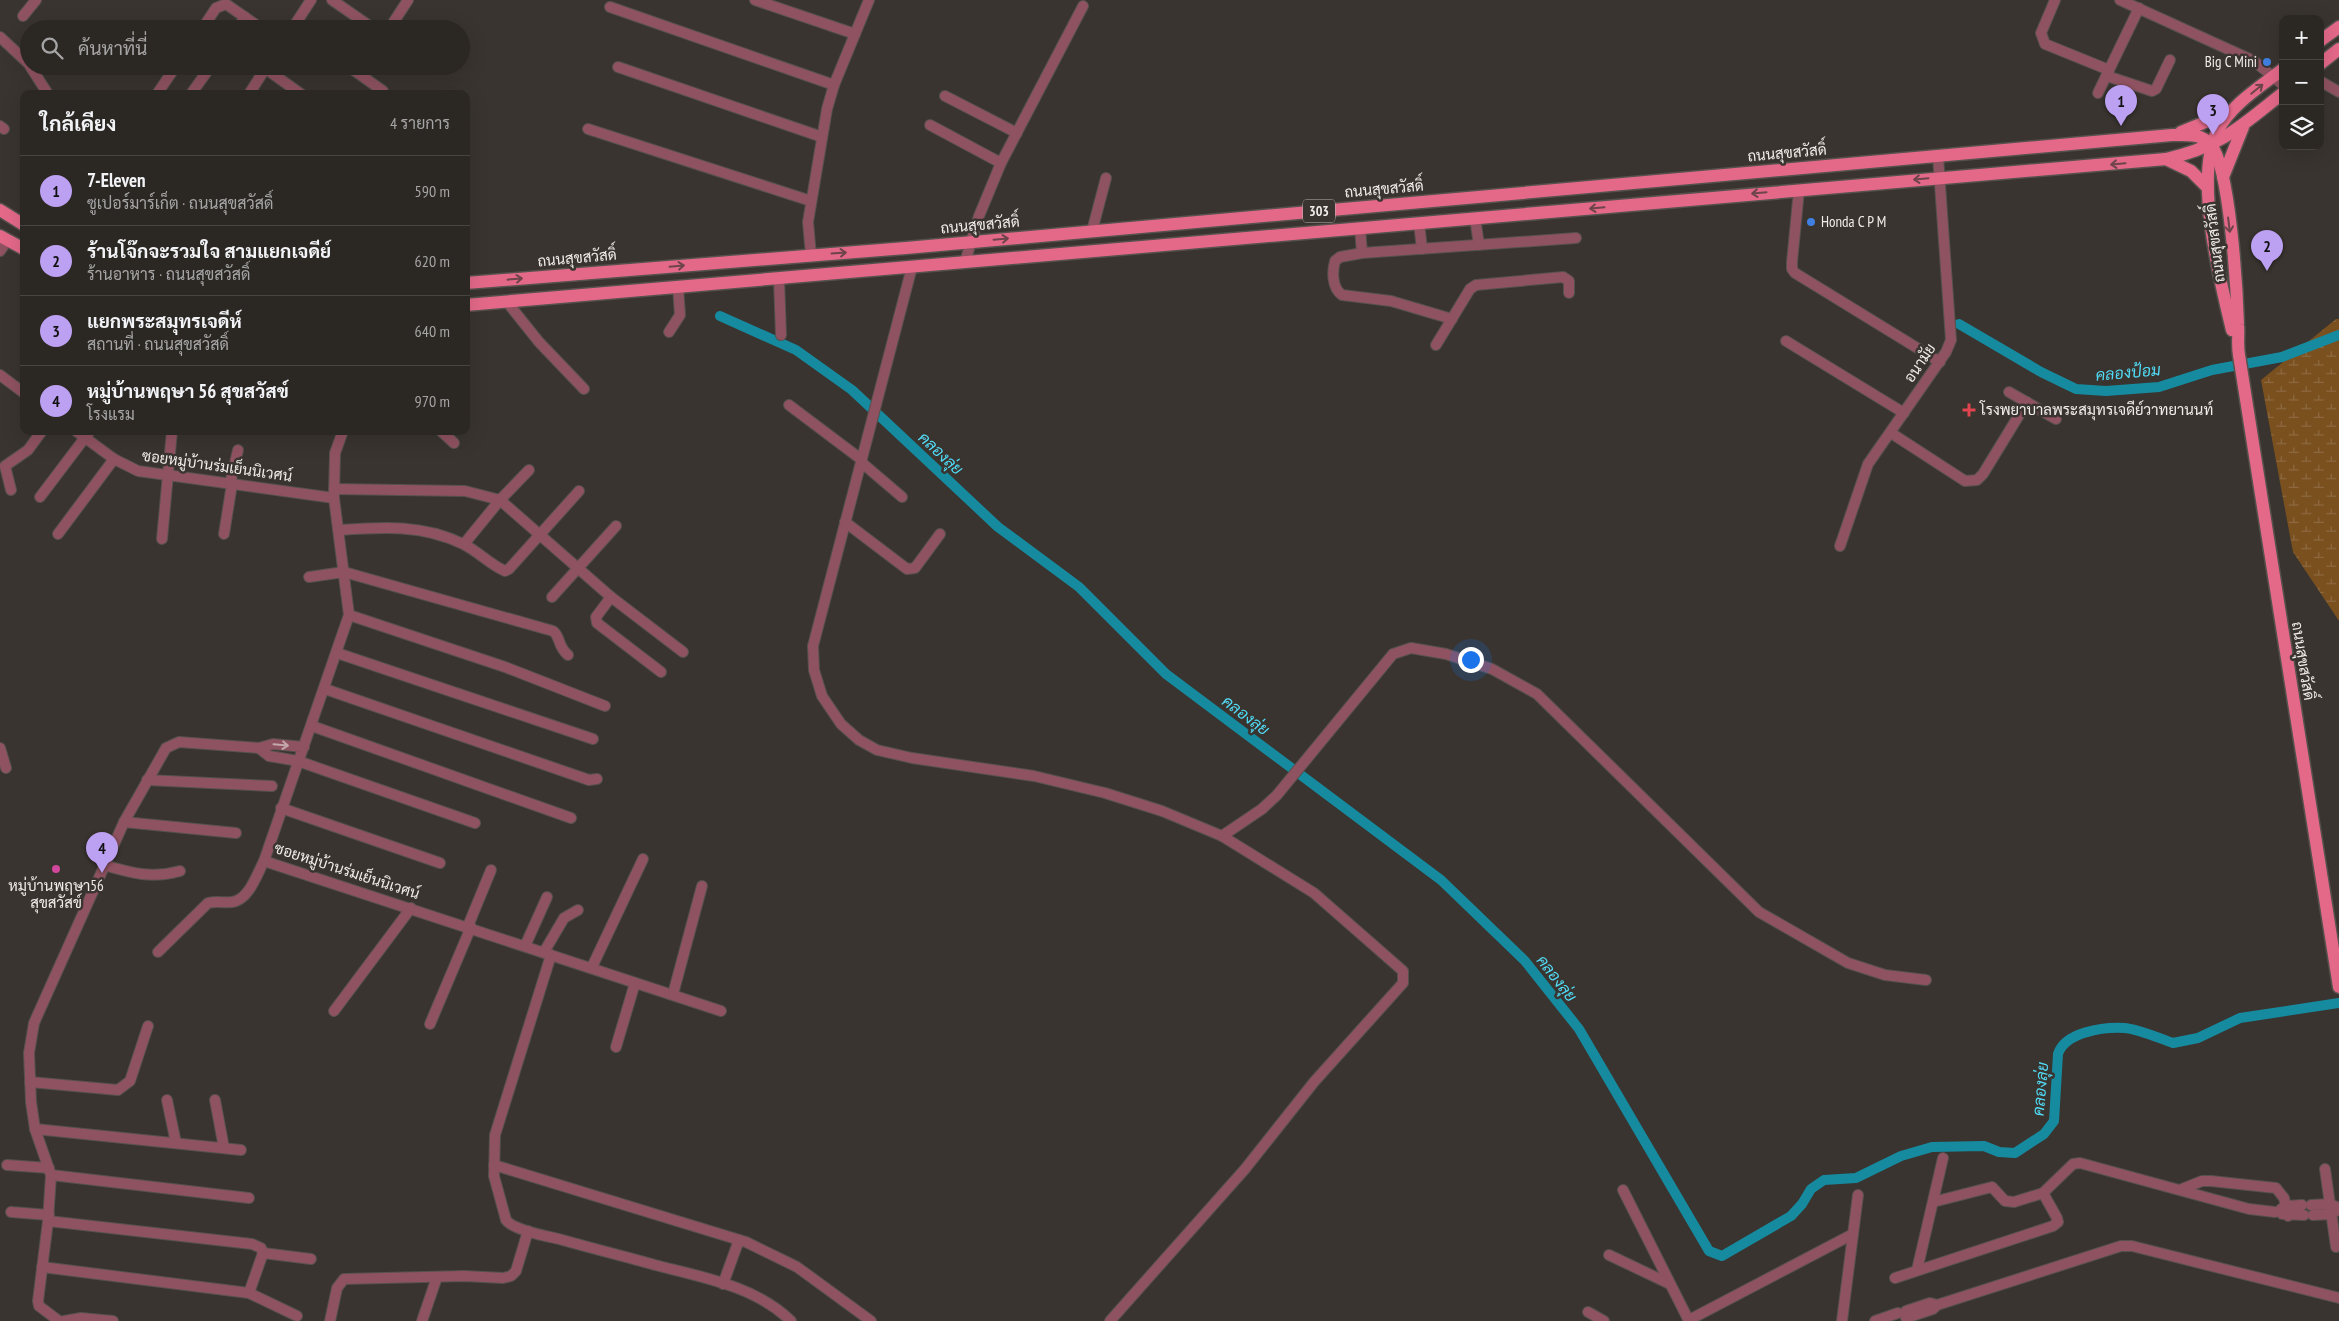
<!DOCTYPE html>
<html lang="th">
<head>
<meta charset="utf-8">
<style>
	body { margin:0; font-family:"PT Sans Narrow",Sarabun,sans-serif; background:#373330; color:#f1f3f6 }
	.controls { position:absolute; right:15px; top:15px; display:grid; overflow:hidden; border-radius:10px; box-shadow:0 5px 20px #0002 }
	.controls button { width:45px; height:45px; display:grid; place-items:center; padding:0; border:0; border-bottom:1px solid #474441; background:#2b2723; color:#f1f3f6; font:25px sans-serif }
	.you { position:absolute; left:1470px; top:659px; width:18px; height:18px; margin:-12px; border:4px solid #fff; border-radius:50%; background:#1a73e8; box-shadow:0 0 0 8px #1a73e833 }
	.badge { display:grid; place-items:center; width:32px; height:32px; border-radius:50%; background:#bca0f2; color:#111; font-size:16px; font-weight:700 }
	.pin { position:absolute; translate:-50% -41px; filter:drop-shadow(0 1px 2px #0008) }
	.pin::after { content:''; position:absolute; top:26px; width:18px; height:15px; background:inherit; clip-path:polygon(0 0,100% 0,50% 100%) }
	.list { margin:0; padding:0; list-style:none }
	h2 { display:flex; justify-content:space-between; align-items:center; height:65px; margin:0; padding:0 20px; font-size:21px }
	h2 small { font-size:16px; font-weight:400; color:#a6a5a6 }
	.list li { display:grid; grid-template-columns:32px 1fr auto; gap:15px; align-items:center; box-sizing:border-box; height:70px; padding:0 20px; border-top:1px solid #474441 }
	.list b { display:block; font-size:19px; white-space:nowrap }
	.list p { margin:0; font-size:16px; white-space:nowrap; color:#a6a5a6 }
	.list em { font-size:16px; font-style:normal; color:#a6a5a6 }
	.icon { flex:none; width:28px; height:28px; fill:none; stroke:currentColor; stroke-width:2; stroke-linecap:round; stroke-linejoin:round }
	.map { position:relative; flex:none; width:2339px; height:1321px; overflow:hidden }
	.search { position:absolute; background:#2b2723; box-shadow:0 5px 20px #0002; left:20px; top:20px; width:450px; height:55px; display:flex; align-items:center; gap:12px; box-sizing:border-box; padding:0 18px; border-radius:28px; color:#a6a5a6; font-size:19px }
	.panel { position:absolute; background:#2b2723; box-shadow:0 5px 20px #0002; left:20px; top:90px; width:450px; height:345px; border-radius:10px }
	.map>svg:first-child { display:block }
	.wetland { fill:url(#wetland-marsh) }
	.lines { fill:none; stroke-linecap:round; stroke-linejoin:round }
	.canal { stroke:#168ba0; stroke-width:10 }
	.minor-casing { stroke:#56514d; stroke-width:12 }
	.major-casing { stroke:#56514d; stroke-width:15 }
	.minor { stroke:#8f5260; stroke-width:10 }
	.major { stroke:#e46989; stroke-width:12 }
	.oneway { stroke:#6c444a }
	.oneway2 { stroke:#c4a7ab }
	.shop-dot { fill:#3f7fe0; stroke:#39342f; stroke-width:2 }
	.health-dot { fill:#e0444e; stroke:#39342f; stroke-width:2 }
	.hotel-dot { fill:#d1479c; stroke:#39342f; stroke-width:2 }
	.labels { text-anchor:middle; stroke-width:5; stroke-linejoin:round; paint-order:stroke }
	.shield { fill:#39342f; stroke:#b9b5b1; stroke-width:1 }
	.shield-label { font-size:14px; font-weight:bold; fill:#f0ece9 }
	.poi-label { font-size:15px; fill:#f0ece9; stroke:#39342f; text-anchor:start }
	.street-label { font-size:15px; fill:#f0ece9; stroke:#39342f }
	.water-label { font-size:16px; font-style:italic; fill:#51dbf6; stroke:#39342f }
</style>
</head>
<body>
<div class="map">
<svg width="2339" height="1321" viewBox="0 0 2339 1321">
	<defs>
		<pattern id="wetland-marsh" width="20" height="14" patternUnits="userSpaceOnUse" patternTransform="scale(1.25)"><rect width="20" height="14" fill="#7a501f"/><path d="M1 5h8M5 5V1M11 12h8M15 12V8" fill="none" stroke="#8d6940"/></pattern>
	</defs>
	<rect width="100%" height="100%" fill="#39342f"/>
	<!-- wetland -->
	<path class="wetland" d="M 2336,319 L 2339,319 L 2339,621 L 2293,552 L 2261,380 Z"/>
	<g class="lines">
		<!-- canal -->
		<g class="canal">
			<path d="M 720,316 L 796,350 L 852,390 L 998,527 L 1079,587 L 1166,674 L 1441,880 L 1525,961 L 1579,1029 L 1709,1251 L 1722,1256 L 1791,1216 L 1802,1204 L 1811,1189 L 1824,1180 L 1856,1178 L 1901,1156 L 1932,1147 L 1984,1146 L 1999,1152 L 2015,1153 L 2044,1134 L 2054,1121 L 2058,1054 C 2065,1032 2103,1027 2124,1028 C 2139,1029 2158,1038 2173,1043 L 2198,1038 L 2240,1018 L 2339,1003"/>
			<path d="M 1959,324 L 2041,372 L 2076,389 L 2106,391 L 2159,387 L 2212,370 L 2282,357 L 2339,335"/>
		</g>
		<defs>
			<g id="minor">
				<path d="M 332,0 L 374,29"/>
				<path d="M 755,0 L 855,34"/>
				<path d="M 2055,0 L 2041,33 L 2045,44 L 2109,70 L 2139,8"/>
				<path d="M 2120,0 L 2254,61 L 2283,85"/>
				<path d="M 610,7 L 834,85"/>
				<path d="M 23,16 L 36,0"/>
				<path d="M 202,29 L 216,8 L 226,4 L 262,29"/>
				<path d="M 237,29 L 245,17"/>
				<path d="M 292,29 L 311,0"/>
				<path d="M 389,29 L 408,0"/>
				<path d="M 0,37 L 29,64"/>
				<path d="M 30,66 L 48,94"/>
				<path d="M 348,66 L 383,91"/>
				<path d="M 618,67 L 822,137"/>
				<path d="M 266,69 L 301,94"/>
				<path d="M 2107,76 L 2152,91 L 2156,89 L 2170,60"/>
				<path d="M 2320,81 L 2339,92"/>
				<path d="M 2098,93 L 2109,70"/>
				<path d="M 157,94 L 176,66"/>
				<path d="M 191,94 L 211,66"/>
				<path d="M 249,94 L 267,66"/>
				<path d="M 945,96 L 1017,133"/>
				<path d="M 930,125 L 1001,163"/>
				<path d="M 0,126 L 4,129"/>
				<path d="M 588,129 L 811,201"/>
				<path d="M 1799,190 L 1792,262 L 1792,269 L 1795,273 L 1940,362"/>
				<path d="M 1475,218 L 1479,245"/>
				<path d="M 1419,223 L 1422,249"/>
				<path d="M 1360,228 L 1362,253"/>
				<path d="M 1092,231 L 1106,178"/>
				<path d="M 0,251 L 7,241"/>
				<path d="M 811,255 L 808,222 L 827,109 L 834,85 L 869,0"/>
				<path d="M 965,262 L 979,216 L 1001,163 L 1083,6"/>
				<path d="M 912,267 L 813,646 L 814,670 L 822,696 L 841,724 L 859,740 L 877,750 L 912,758 L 1034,776 L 1105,793 L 1162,811 L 1222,836 L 1314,893 L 1403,971 L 1403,983 L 1314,1082 L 1245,1169 L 1110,1321"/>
				<path d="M 779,279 L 781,335"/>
				<path d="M 507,302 L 539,342 L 584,389"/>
				<path d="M 1452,319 L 1391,301 L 1342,295 C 1332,288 1332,272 1335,261 L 1340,257 L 1362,253 L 1576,238"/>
				<path d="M 669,332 L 680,315 L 678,287"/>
				<path d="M 1786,341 L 1904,413"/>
				<path d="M 1436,345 L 1470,289 L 1476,285 L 1563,277 L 1569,281 L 1569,293"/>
				<path d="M 0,375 L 24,393"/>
				<path d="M 2009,392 L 2056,419"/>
				<path d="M 789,405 L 862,460"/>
				<path d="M 76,431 L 114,459 L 138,471 L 334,498 L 349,615 L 264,861 L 721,1011"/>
				<path d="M 441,431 L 454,443"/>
				<path d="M 1891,433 L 1965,481 L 1977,480 L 1983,474 L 2027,402"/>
				<path d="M 861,462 L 902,497"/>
				<path d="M 230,484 L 238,450"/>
				<path d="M 334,489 L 465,491 L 500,500 L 611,597 L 683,652"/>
				<path d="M 11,490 L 5,466 L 28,450 L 42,431"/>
				<path d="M 334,495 L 335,453 L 343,431"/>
				<path d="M 40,497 L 90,431"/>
				<path d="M 845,522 L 907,569 L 915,568 L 940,534"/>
				<path d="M 339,530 C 382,527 423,524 463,544 C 478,551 490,565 505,571 L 509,569 L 579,491"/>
				<path d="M 58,534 L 114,459"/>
				<path d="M 224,534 L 232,484"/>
				<path d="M 162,539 L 172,431"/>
				<path d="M 464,544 L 500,500 L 529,470"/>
				<path d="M 1840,546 L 1868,464 L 1946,352 L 1951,340 L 1938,156"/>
				<path d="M 309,577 L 344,572 L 553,631 C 561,637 557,646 568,655"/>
				<path d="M 552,597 L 616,526"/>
				<path d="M 611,597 L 596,617 L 597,623 L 661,672"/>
				<path d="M 349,615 L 505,667 L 605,706"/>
				<path d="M 337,653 L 593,739"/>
				<path d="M 325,689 L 589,780 L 597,779"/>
				<path d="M 312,726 L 571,818"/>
				<path d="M 0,748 L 6,768"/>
				<path d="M 259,748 L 269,756 L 298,761 L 475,823"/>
				<path d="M 147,780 L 272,786"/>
				<path d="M 281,808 L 440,863"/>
				<path d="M 124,822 L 236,833"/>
				<path d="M 1222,836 L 1262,809 L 1277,795 L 1393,654 L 1411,648 L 1446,654 L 1492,669 L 1537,694 L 1759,912 L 1848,963 L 1885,975 L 1926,980"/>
				<path d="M 104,865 C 131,873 152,879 180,871"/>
				<path d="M 468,926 L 491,870"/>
				<path d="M 525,946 L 547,897"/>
				<path d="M 158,952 L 208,903 C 216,901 224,903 232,902 C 249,900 257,874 264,861"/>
				<path d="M 544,952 L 564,918 L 578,910"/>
				<path d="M 551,955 L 495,1135 L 494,1176 L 506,1220 C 513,1230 546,1236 559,1239 C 591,1248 623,1256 655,1265 C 702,1277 755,1286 791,1321"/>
				<path d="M 592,967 L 643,859"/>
				<path d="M 673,994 L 702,886"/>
				<path d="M 334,1011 L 411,908"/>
				<path d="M 430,1024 L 471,927"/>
				<path d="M 616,1047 L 635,983"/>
				<path d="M 30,1082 L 118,1090 L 130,1081 L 148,1026"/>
				<path d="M 167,1100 L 176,1143"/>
				<path d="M 215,1100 L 224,1148"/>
				<path d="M 35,1129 L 241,1150"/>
				<path d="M 7,1165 L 49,1168"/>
				<path d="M 494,1165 L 746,1242 L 797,1267 L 871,1321"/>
				<path d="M 2325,1169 L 2336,1247"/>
				<path d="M 51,1175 L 249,1198"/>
				<path d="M 2182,1189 L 2202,1181 L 2211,1181 L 2276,1188 L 2284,1198 L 2288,1216"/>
				<path d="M 1623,1190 L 1689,1321"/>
				<path d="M 1933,1202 L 1992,1187 L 2005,1201 L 2014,1202 L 2043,1193 L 2073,1164 L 2080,1163 L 2249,1209 L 2275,1212"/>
				<path d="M 2311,1205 L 2330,1204 L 2339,1208"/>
				<path d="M 2281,1209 L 2287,1206 L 2302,1205"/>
				<path d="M 11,1212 L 49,1215"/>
				<path d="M 2282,1214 L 2304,1215"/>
				<path d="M 2313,1215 L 2331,1214 L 2336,1211"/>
				<path d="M 263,1253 L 311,1259"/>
				<path d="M 1609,1255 L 1670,1284"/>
				<path d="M 42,1267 L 249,1293 L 263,1253 L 261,1248 L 252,1244 L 48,1221"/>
				<path d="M 1917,1270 L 1943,1158"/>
				<path d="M 1895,1278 L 2053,1226 L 2058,1222 L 2057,1218 L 2043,1193"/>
				<path d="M 723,1284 L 739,1240"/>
				<path d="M 249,1293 L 297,1316"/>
				<path d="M 1937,1305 L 2121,1246 L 2132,1246 L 2339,1298"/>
				<path d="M 1906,1311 L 1930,1303 L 1937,1305 L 1933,1309 L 1906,1318"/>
				<path d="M 1588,1312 L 1604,1321"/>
				<path d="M 1689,1320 L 1853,1234"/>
				<path d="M 59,1321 L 39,1306 L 38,1301 L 48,1221 L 51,1175 L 35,1129 L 31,1102 L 29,1053 L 34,1023 L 124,822 L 166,748 L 179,742 L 259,748 L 273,744 L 304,747"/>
				<path d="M 64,1321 L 81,1318 L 113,1321"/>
				<path d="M 330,1321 L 337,1288 L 344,1279 L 464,1276 L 503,1278 L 511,1276 L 516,1271 L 528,1231"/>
				<path d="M 422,1321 L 437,1277"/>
				<path d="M 1842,1321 L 1858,1195"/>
				<path d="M 1875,1321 L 1898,1313"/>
			</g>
			<g id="major">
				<path d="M 2320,41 L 2339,27"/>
				<path d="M 2320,64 L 2339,49"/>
				<path d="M 2181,132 L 2230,112"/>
				<path d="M 2166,159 L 2191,171 L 2207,187"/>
				<path d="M 2223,177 L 2243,127"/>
				<path d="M 0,210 L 24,225"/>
				<path d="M 0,236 L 24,249"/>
				<path d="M 466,283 L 906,248 L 2172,135 C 2186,135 2201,133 2211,145 C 2230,167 2237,291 2238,325 C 2239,335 2237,344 2239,355 L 2339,987"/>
				<path d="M 466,305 L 2166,159 C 2221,147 2241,126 2283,93"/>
				<path d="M 2232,330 C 2220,281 2194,177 2217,132 C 2230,105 2260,87 2283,69"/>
			</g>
		</defs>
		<!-- minor casing -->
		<use href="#minor" class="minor-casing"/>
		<!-- major casing -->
		<use href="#major" class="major-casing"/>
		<!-- minor -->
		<use href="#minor" class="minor"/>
		<!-- major -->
		<use href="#major" class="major"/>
	</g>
	<!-- one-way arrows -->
	<defs><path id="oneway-shaft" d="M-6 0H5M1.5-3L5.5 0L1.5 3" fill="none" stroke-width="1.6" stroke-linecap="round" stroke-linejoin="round" transform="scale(1.25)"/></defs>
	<g class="oneway">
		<use href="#oneway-shaft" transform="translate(2257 89) rotate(-39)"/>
		<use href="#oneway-shaft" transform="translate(2118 164) rotate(175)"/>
		<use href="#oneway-shaft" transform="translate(1921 179) rotate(175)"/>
		<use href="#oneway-shaft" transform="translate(1759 193) rotate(175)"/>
		<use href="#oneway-shaft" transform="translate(1597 208) rotate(175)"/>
		<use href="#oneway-shaft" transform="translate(2229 225) rotate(83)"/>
		<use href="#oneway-shaft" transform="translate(1001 239) rotate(-5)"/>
		<use href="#oneway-shaft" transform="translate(839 253) rotate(-4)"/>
		<use href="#oneway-shaft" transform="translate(677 266) rotate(-5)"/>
		<use href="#oneway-shaft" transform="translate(515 279) rotate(-5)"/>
	</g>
	<use class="oneway2" href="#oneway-shaft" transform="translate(281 745) rotate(5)"/>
	<!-- markers -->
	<g class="shop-dot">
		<circle cx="2267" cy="62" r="5"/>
		<circle cx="1811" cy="222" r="5"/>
	</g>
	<path class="health-dot" d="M1966.5 402.5h5v5h5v5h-5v5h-5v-5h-5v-5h5z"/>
	<circle class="hotel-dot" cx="56" cy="869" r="5"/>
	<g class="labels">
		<!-- shield labels -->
		<rect class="shield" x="1303" y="199.5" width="32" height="23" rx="4"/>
		<g class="shield-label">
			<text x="1319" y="216">303</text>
		</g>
		<!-- poi labels -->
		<g class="poi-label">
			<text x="2257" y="67" text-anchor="end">Big C Mini</text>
			<text x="1821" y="227">Honda C P M</text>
			<text x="1980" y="415">โรงพยาบาลพระสมุทรเจดีย์วาทยานนท์</text>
			<text x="56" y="891" text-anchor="middle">หมู่บ้านพฤษา56<tspan x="56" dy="17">สุขสวัสข์</tspan></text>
		</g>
		<!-- street labels -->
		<g class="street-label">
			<text transform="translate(1787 153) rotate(-5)" y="5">ถนนสุขสวัสดิ์</text>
			<text transform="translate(1384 189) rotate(-5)" y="5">ถนนสุขสวัสดิ์</text>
			<text transform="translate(980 225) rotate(-5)" y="5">ถนนสุขสวัสดิ์</text>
			<text transform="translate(2215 243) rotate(-97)" y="5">ถนนสุขสวัสดิ์</text>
			<text transform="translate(577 258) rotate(-5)" y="5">ถนนสุขสวัสดิ์</text>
			<text transform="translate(1920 363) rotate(-56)" y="5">อนามัย</text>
			<text transform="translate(217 466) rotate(8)" y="5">ซอยหมู่บ้านร่มเย็นนิเวศน์</text>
			<text transform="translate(2303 661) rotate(81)" y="5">ถนนสุขสวัสดิ์</text>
			<text transform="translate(347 871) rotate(18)" y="5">ซอยหมู่บ้านร่มเย็นนิเวศน์</text>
		</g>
		<!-- water labels -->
		<g class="water-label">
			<text transform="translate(2128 372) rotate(-5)" y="6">คลองป้อม</text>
			<text transform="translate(941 453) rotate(43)" y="6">คลองลุ่ย</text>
			<text transform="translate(1246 715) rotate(37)" y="6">คลองลุ่ย</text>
			<text transform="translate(1557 978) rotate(52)" y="6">คลองลุ่ย</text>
			<text transform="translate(2040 1089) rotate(-85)" y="6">คลองลุ่ย</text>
		</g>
	</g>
</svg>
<div class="controls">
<button>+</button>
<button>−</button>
<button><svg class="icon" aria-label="layers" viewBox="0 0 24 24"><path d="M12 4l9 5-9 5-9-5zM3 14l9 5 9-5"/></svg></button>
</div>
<div class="you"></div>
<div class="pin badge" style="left:2121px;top:126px">1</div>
<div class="pin badge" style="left:2267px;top:271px">2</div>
<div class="pin badge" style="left:2213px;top:135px">3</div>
<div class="pin badge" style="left:102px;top:873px">4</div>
<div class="search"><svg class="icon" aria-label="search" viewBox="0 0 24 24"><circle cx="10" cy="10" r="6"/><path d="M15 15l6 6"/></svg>ค้นหาที่นี่</div>
<section class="panel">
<h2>ใกล้เคียง<small>4 รายการ</small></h2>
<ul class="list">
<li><span class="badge">1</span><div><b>7-Eleven</b><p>ซูเปอร์มาร์เก็ต · ถนนสุขสวัสดิ์</p></div><em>590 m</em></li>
<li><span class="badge">2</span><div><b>ร้านโจ๊กจะรวมใจ สามแยกเจดีย์</b><p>ร้านอาหาร · ถนนสุขสวัสดิ์</p></div><em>620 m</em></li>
<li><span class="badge">3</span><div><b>แยกพระสมุทรเจดีห์</b><p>สถานที่ · ถนนสุขสวัสดิ์</p></div><em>640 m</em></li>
<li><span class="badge">4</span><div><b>หมู่บ้านพฤษา 56 สุขสวัสข์</b><p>โรงแรม</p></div><em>970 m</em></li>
</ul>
</section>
</div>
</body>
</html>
